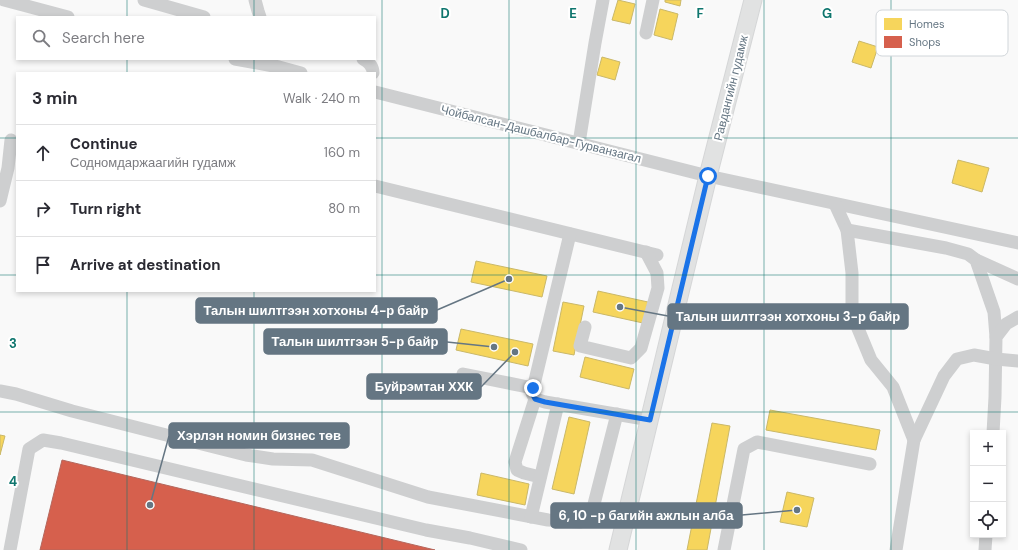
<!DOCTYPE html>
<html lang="en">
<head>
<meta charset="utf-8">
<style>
	body { margin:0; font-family:"DM Sans",sans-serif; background:#f7f7f7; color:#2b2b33 }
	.controls { position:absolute; right:12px; bottom:12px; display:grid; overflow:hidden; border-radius:0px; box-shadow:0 2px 6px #0003 }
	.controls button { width:36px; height:36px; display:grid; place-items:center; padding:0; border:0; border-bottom:1px solid #e1e1e2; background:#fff; color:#2b2b33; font:20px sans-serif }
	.stop { position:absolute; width:12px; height:12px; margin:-9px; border:3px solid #1a73e8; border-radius:50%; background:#fff }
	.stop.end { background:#1a73e8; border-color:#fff; box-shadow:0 1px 4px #0008 }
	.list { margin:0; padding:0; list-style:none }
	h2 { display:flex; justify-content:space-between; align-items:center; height:52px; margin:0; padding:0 16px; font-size:17px }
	h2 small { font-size:13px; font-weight:400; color:#7c7c81 }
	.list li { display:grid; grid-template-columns:26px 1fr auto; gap:12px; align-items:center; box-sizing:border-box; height:56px; padding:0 16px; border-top:1px solid #e1e1e2 }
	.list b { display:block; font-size:15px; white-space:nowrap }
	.list p { margin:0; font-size:13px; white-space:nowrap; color:#7c7c81 }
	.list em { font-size:13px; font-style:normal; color:#7c7c81 }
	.icon { flex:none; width:22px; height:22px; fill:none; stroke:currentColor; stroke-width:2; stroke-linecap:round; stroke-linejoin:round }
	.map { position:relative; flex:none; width:1018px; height:550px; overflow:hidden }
	.search { position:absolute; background:#fff; box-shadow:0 2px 6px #0003; left:16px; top:16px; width:360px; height:44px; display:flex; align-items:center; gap:10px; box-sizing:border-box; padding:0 14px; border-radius:0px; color:#7c7c81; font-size:15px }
	.panel { position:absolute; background:#fff; box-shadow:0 2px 6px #0003; left:16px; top:72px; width:360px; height:220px; border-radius:0px }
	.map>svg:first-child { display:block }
	.homes { fill:#f6d55c; stroke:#cab868 }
	.shops { fill:#d6604d; stroke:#b4675d }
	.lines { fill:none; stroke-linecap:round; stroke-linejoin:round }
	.major-casing { stroke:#d5d6d7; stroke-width:19 }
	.minor { stroke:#cecfd0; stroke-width:13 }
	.major { stroke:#e1e2e2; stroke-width:17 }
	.route { stroke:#1a73e8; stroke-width:5 }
	.grid { fill:none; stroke:#0f766e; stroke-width:1; stroke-opacity:0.55 }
	.labels { text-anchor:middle; stroke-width:4; stroke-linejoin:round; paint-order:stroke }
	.street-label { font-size:12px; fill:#657683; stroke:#fff }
	.key { fill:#fff; stroke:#d1d6da; stroke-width:1 }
	.key-label { font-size:11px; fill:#657683 }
	.grid-label { font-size:13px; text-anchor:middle; font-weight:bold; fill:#0f766e; stroke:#fff; stroke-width:4; stroke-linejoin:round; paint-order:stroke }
	.leader { fill:none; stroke:#657683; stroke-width:1.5 }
	.callout-dot { fill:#657683; stroke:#fff; stroke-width:1.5 }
	.callout { fill:#657683; stroke:#657683; stroke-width:1.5 }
	.callout-label { font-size:13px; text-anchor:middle; font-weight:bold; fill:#fff }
</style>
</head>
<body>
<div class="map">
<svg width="1018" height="550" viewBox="0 0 1018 550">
	<rect width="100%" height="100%" fill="#f9f9f9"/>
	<!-- homes -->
	<g class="homes">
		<path d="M 618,0 L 635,4 L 630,24 L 612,20 Z"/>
		<path d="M 665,0 L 681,0 L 680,6 L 665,2 Z"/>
		<path d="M 660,9 L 678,14 L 672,40 L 654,35 Z"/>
		<path d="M 859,41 L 878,47 L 871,68 L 852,62 Z"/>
		<path d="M 602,57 L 620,62 L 615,80 L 597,75 Z"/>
		<path d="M 958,160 L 989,168 L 982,192 L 952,183 Z"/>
		<path d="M 476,261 L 547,276 L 542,297 L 471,282 Z"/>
		<path d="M 598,291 L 648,302 L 643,323 L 593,312 Z"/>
		<path d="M 563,302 L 584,306 L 574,355 L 553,351 Z"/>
		<path d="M 461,329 L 533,344 L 528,366 L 456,350 Z"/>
		<path d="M 585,357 L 634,369 L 629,389 L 580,377 Z"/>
		<path d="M 770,410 L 880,430 L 876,450 L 766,430 Z"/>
		<path d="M 569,417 L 590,422 L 574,494 L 552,489 Z"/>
		<path d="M 712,423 L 730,426 L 707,550 L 687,550 Z"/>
		<path d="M 0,435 L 5,436 L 0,455 Z"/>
		<path d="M 481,473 L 529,484 L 525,505 L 477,495 Z"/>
		<path d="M 787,492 L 814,498 L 807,527 L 780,522 Z"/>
	</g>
	<!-- shops -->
	<path class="shops" d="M 62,460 L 435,550 L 40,550 Z"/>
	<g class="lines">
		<defs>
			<path id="major" d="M 618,550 L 708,176 L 753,0"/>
		</defs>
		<!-- major casing -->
		<use href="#major" class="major-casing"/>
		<!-- minor -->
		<g class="minor">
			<path d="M 4,0 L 68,17"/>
			<path d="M 144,0 L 204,17"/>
			<path d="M 255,0 L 258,11 L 260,17"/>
			<path d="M 646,33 L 653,0"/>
			<path d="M 235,59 L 279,67 L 301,73"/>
			<path d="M 363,59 C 369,62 373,66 373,73"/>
			<path d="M 375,92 L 708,176 L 1018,243"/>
			<path d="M 579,143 L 595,43 L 603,0"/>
			<path d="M 375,186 L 657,255"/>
			<path d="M 0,201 L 8,168 L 11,140"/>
			<path d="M 835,204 L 847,230 L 852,273 L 852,314 L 871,360 L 893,387 L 914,440"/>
			<path d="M 847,230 L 946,248 L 968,254 L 976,260 L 994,312 L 996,337"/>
			<path d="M 570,234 L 532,393 L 535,399 L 545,402 L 650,420"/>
			<path d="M 976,260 L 1018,279"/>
			<path d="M 585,327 L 580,346 L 631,358 L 641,348 L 658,288 L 657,273 L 646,252"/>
			<path d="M 463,374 L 533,388"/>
			<path d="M 0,391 L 16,394 L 72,411 L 182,439 L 246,455 L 273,459 L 312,460 L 428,497 L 548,520 L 580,522 L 592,512 L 617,414"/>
			<path d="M 535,399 L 515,462 L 517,470 L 524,473 L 540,477"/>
			<path d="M 993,433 L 995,397 L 996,337 L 1006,324 L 1018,317"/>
			<path d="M 531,517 L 558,404"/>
			<path d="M 10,550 L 29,449 L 43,440 L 61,443 L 426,530 L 470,538 L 521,550"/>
			<path d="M 724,550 L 744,449 L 757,442 L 870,464"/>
			<path d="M 896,550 L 914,440 L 944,376 L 957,359 L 974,355 L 996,359 L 1018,361"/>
			<path d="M 985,550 L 986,535"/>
		</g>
		<!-- major -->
		<use href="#major" class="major"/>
	</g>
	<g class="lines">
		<!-- route -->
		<path class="route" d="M 533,388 L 532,393 L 535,399 L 545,402 L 650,420 L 708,176"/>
	</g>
	<!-- grid -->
	<path class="grid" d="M 127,0 L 127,17M 254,0 L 254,17M 382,0 L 382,550M 509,0 L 509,550M 636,0 L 636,550M 764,0 L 764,550M 891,0 L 891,550M 127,59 L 127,73M 254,59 L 254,73M 0,138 L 17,138M 375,138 L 1018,138M 0,275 L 17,275M 375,275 L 1018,275M 127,291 L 127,550M 254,291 L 254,550M 0,412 L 1018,412"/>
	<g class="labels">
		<!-- street labels -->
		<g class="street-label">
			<text transform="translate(731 88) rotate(-76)" y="4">Равдангийн гудамж</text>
			<text transform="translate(541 134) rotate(14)" y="4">Чойбалсан-Дашбалбар-Гурванзагал</text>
		</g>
	</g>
	<!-- legend -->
	<rect x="876" y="10" width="132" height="46" rx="6" class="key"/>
	<rect x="884" y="18" width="18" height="12" fill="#f6d55c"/>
	<rect x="884" y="36" width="18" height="12" fill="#d6604d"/>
	<g class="key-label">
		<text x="909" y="28">Homes</text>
		<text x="909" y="46">Shops</text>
	</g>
	<g class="grid-label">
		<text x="445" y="18">D</text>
		<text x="573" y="18">E</text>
		<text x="700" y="18">F</text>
		<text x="827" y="18">G</text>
		<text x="13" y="348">3</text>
		<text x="13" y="486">4</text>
	</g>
	<!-- callouts -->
	<path class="leader" d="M509 279L437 310M620 307L668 316M494 347L447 342M515 352L481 387M150 505L169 436M797 510L742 515"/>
	<g class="callout-dot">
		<circle cx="509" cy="279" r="4"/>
		<circle cx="620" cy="307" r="4"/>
		<circle cx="494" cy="347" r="4"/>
		<circle cx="515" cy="352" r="4"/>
		<circle cx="150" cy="505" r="4"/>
		<circle cx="797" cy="510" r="4"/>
	</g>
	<g class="callout">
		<rect x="196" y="298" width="241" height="25" rx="4"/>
		<rect x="668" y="304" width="240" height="25" rx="4"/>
		<rect x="264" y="329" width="183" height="25" rx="4"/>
		<rect x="367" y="374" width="114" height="25" rx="4"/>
		<rect x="169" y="423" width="180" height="25" rx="4"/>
		<rect x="551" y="503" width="191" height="25" rx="4"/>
	</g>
	<g class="callout-label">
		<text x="316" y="315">Талын шилтгээн хотхоны 4-р байр</text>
		<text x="788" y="321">Талын шилтгээн хотхоны 3-р байр</text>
		<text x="355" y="346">Талын шилтгээн 5-р байр</text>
		<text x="424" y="391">Буйрэмтан ХХК</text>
		<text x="259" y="440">Хэрлэн номин бизнес төв</text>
		<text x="646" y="520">6, 10 -р багийн ажлын алба</text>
	</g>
</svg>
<div class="controls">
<button>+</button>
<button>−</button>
<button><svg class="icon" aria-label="locate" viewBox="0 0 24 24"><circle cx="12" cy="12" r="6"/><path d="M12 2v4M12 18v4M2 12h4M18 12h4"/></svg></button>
</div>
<div class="stop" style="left:708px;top:176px"></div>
<div class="stop end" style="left:533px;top:388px"></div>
<div class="search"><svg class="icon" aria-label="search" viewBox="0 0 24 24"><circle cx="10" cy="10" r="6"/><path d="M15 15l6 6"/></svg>Search here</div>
<section class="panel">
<h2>3 min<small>Walk · 240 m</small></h2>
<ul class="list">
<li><svg class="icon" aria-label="ahead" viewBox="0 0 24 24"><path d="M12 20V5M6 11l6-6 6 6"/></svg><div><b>Continue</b><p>Содномдаржаагийн гудамж</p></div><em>160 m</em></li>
<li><svg class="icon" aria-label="right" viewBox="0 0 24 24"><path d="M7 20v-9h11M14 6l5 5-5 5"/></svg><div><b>Turn right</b></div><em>80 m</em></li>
<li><svg class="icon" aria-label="arrive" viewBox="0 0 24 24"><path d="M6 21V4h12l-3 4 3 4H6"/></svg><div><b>Arrive at destination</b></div></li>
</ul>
</section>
</div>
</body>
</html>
